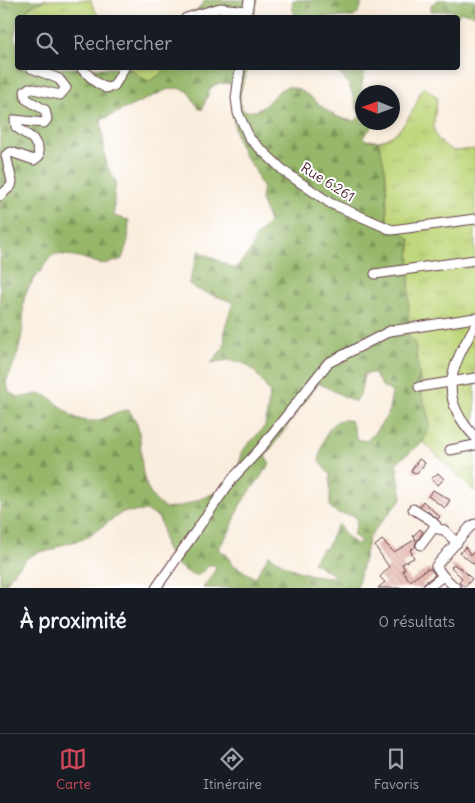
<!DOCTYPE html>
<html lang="fr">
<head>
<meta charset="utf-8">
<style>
	body { margin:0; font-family:Delius,sans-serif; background:#242831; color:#f1f3f6 }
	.compass { position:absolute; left:355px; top:85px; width:45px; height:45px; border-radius:50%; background:#171b24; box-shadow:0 2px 8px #0003; rotate:271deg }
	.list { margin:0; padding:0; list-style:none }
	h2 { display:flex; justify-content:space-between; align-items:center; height:65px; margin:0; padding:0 20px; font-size:21px }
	h2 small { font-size:16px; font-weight:400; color:#9ea1a6 }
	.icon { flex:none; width:28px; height:28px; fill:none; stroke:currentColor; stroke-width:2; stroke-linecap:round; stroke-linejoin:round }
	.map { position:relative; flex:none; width:475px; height:588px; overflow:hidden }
	.search { position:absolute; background:#171b24; box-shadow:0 2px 8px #0003; left:15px; right:15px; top:15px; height:55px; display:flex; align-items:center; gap:12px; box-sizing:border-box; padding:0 18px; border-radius:5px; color:#9ea1a6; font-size:19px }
	.sheet { height:145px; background:#171b24 }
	nav { display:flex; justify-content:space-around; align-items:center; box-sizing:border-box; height:70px; border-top:1px solid #363941; background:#171b24; font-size:14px; color:#9ea1a6 }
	nav a { display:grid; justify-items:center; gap:2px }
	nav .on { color:#d1495b }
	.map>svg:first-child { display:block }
	.grass { fill:url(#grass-tufts); stroke:#847b53 }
	.forest { fill:url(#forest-firs); stroke:#706c4b; fill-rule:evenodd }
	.building { fill:url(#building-back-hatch) }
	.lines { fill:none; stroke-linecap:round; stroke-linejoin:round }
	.minor-casing { stroke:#643e46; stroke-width:11 }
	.minor { stroke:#fff; stroke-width:9 }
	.labels { text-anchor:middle; stroke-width:4; stroke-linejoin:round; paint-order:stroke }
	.street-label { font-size:14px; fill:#4a1f2b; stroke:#fff }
</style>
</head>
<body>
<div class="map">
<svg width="475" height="588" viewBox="0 0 475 588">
	<defs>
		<pattern id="grass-tufts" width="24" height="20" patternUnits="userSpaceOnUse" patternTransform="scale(1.25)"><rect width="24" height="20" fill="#bfd77b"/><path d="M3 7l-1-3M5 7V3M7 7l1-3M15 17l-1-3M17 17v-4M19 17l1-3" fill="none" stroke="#a6b86a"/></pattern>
		<pattern id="forest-firs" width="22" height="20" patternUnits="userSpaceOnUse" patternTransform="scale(1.25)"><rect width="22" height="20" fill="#97b86b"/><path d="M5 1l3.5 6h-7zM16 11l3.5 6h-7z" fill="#7d9558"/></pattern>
		<pattern id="building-back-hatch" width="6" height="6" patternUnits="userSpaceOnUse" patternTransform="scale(1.25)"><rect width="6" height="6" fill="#e3aa9f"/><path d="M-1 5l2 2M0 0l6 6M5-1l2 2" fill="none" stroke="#ba8a82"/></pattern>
	</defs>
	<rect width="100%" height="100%" fill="#fff"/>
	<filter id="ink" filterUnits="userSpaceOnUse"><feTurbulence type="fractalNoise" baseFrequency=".02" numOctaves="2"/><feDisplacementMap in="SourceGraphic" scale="10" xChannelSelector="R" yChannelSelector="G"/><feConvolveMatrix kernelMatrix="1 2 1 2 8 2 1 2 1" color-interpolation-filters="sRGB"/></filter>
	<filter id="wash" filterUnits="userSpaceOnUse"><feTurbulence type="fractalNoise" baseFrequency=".0096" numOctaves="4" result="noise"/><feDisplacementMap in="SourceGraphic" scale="20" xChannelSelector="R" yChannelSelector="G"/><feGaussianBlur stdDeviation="1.12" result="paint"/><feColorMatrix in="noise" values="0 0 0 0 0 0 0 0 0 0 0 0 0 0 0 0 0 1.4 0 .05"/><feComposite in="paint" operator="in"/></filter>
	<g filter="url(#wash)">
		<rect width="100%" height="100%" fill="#f9eddd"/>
		<!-- grass -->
		<g class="grass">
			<path d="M 45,0 L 91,0 L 92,5 L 99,17 L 20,18 L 31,6 Z"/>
			<path d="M 120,68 L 165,68 L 160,75 L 149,81 L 142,79 L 133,70 Z"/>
			<path d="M 424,87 L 437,97 C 436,122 424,136 454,151 L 475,149 L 475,492 L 423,442 L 430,423 L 422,396 L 415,344 L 408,335 L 410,239 L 387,220 L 386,175 L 378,141 C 397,138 408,120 416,104 C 419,98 419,91 424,87 Z"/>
		</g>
		<!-- forest -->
		<g class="forest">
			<path d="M 0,0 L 45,0 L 31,6 L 18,18 L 14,38 L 17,42 L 18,68 L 128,68 C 136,71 140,78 149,81 L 160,75 L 165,68 L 247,68 C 245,82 234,99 244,111 C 249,111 255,112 259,109 C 269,105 279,85 290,87 C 315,92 324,119 355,121 L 360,116 L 349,85 L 336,68 L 365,68 L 360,97 L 362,100 L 362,122 L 373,123 L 373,126 L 363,137 L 366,140 L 378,141 C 387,166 387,193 387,220 L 410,239 L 408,335 L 415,344 L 422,396 L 430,423 L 423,442 L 396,463 L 402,498 L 369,537 L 357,588 L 203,588 L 216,569 L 214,564 L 208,566 L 199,575 C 185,575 171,561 166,548 C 162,538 164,527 158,517 L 147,511 L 123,512 L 84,539 L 58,546 L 54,550 L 38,552 L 27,558 L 10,577 L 4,588 L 0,588 ZM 219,83 L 233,84 C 232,106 232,132 243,153 C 247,160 253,166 256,172 C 259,178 257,181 263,186 L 261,199 L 269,222 L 254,239 L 251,251 L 235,269 L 199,251 L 189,283 L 198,290 L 233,302 L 225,328 L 224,347 L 211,363 C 245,355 253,367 270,393 L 265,426 L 243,450 L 234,482 L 230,487 L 185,505 L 166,509 C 126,484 153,433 128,410 C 114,410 103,423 88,421 C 70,420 61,403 46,396 C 36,391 28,398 19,397 C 16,396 12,394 9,392 L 6,382 C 13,367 20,350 22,333 C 26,301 17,300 40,272 C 45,265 48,258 55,254 C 63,255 71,255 79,257 C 99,263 101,267 122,259 L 128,240 L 129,220 L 114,216 L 114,197 L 116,182 L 106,164 L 101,120 L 166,90 L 177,88 L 188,91 L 198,108 L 202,110 L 211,87 ZM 374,373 L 382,386 L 392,392 L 388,415 L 371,437 L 365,441 L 357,439 L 351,421 C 328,413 322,445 319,461 L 330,475 L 330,507 L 337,513 L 355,516 L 357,522 L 353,535 L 361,541 L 357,545 L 348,538 L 338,524 L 326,549 L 322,549 L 313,562 L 334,575 L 332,577 C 307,576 290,570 269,555 L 255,578 L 232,564 L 226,554 L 218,549 L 231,529 L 240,505 L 270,464 L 265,457 L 318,383 L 355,402 L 360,395 L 364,374 Z"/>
			<path d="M 205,0 L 257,0 L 254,17 L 180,18 L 198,10 Z"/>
			<path d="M 293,0 L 361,0 C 362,9 359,12 354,17 L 296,17 L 292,8 Z"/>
			<path d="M 438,0 L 475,0 L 475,15 L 461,12 L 457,17 L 453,17 L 453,11 L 431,11 L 431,5 Z"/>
		</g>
		<g id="blocks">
			<!-- building -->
			<g class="building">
				<path d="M 419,459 L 425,463 L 417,474 L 411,471 Z"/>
				<path d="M 438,473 L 444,479 L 438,485 L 431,479 Z"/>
				<path d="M 433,490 L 450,500 L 445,508 L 428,496 Z"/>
				<path d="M 423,501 L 440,517 L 438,519 L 420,506 Z"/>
				<path d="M 420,529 L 423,532 L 416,542 L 415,547 L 410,550 L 414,558 L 402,564 L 405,569 L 402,570 L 410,581 L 427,569 L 431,569 L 435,575 L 424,583 L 422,588 L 378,588 L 385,582 L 380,577 L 389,567 L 375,546 L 382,540 L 394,552 L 416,539 L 413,536 Z"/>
				<path d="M 465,547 L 471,555 L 475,550 L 475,565 L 460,553 Z"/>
				<path d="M 454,564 L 459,568 L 460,567 L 472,579 L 465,587 L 459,582 L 462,578 L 451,567 Z"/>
			</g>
		</g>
	</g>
	<g filter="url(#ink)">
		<use href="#blocks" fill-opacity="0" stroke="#643e46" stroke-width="1"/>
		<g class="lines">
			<defs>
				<g id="minor">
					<path d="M 186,18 L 220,8 L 246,11"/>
					<path d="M 246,18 L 249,0"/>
					<path d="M 81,68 L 97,83 L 106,88 L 114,86 L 124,68"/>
					<path d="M 240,68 L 236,98 L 238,113 L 250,139 L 285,172 L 330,203 L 392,230 L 475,219"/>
					<path d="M 0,196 L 11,186 L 12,182 L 6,155 L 11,152 L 34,160 L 39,156 L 38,148 L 33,139 L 16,127 L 15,120 L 44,123 L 47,119 L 45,110 L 26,99 L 25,91 L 29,88 L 60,95 L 66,88 L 59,79 L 31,68"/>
					<path d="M 375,274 L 475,260"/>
					<path d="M 475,326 C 450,369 437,397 475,437"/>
					<path d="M 419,387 L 475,378"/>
					<path d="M 450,450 L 475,445"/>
					<path d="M 413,509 L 432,521 L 438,529 L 444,530 L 457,543"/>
					<path d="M 421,545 L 436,525"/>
					<path d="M 443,576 L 456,588"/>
					<path d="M 156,588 L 233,478 L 260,449 L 328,363 L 390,331 L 475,318"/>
					<path d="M 428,588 L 443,576 L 436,566 L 470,527 L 475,524"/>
				</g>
			</defs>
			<!-- minor casing -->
			<use href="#minor" class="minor-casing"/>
			<!-- minor -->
			<use href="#minor" class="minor"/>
		</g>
	</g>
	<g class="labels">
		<!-- street labels -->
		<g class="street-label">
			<text transform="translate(328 182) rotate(32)" y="5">Rue 6.261</text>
		</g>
	</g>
</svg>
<svg class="compass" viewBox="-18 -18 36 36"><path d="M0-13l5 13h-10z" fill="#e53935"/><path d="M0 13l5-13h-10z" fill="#9ea1a6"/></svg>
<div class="search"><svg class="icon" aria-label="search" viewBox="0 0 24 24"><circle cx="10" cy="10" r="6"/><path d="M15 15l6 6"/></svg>Rechercher</div>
</div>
<section class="sheet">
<h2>À proximité<small>0 résultats</small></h2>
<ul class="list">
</ul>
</section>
<nav>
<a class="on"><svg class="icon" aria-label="map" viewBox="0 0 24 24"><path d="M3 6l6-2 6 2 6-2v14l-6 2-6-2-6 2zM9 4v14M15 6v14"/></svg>Carte</a>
<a><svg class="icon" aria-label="directions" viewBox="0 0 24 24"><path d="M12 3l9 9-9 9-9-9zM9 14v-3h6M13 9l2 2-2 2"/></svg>Itinéraire</a>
<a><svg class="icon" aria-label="saved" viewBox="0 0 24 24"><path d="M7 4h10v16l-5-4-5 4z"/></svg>Favoris</a>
</nav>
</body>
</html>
